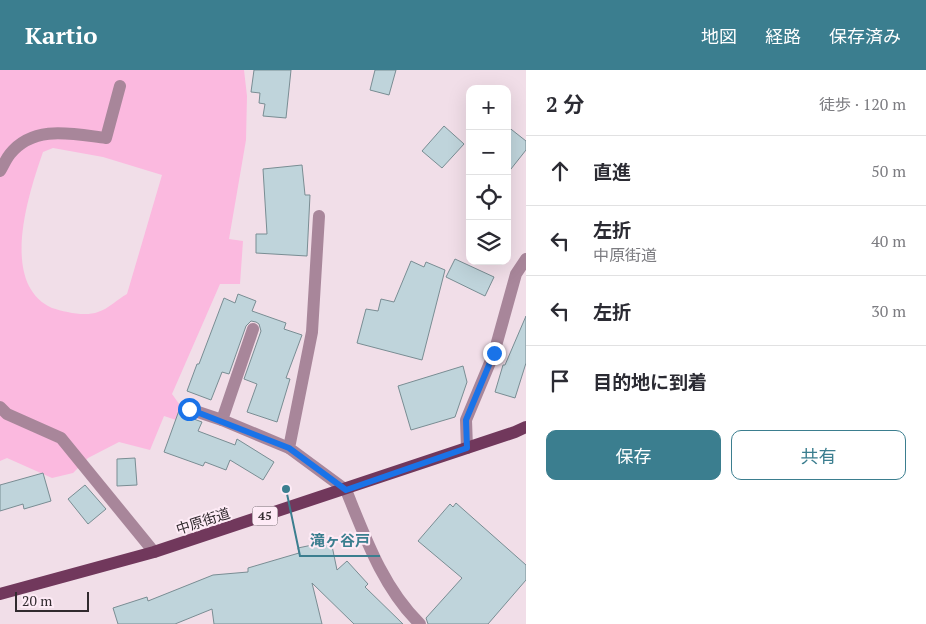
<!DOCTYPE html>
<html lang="ja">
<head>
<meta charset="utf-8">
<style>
	body { margin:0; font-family:"PT Serif","Noto Sans JP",serif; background:#f2f2f3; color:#2b2b33 }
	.controls { position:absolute; right:15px; top:15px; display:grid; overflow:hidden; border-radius:10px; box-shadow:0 5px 20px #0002 }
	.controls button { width:45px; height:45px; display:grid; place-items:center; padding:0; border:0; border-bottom:1px solid #e1e1e2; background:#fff; color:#2b2b33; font:25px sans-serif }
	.scale { position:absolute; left:15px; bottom:12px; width:74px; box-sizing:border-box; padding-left:5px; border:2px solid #312a2e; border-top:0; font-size:14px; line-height:18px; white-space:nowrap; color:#312a2e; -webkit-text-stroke:4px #feebf6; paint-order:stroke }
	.stop { position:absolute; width:15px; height:15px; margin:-11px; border:4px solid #1a73e8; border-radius:50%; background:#fff }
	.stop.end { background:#1a73e8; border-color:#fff; box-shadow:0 1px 5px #0008 }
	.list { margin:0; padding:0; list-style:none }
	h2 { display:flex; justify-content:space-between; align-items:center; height:65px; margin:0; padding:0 20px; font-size:21px }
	h2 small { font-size:16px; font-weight:400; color:#7c7c81 }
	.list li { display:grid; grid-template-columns:32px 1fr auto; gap:15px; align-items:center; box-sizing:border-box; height:70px; padding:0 20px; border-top:1px solid #e1e1e2 }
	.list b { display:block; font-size:19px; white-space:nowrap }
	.list p { margin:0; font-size:16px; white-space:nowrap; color:#7c7c81 }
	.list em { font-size:16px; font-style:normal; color:#7c7c81 }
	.actions { display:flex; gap:10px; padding:15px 20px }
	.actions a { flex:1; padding:11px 0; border:1px solid #3b7e8f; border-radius:10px; text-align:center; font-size:18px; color:#3b7e8f }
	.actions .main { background:#3b7e8f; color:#fff }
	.icon { flex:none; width:28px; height:28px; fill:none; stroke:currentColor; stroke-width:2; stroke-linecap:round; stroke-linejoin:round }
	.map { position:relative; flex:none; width:526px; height:554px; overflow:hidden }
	header { display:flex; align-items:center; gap:30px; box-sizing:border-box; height:70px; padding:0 25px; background:#3b7e8f; color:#fff }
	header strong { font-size:24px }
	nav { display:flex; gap:28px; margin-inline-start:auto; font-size:18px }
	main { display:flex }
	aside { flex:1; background:#fff }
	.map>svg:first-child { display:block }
	.green { fill:#fbb9df; fill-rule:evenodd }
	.building { fill:#bfd4db; stroke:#798d93 }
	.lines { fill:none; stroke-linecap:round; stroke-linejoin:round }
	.lane { stroke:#a8869a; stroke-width:12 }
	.street { stroke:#a8869a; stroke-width:12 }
	.primary { stroke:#71385c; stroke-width:12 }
	.route { stroke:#1a73e8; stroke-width:6 }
	.labels { text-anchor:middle; stroke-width:4; stroke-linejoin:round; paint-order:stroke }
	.shield { fill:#feebf6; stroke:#6e646a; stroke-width:1 }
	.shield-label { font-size:12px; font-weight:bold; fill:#312a2e }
	.street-label { font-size:14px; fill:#312a2e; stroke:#feebf6 }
	.leader { fill:none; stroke:#3b7e8f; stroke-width:2 }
	.callout-dot { fill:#3b7e8f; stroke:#feebf6; stroke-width:2 }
	.callout-label { font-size:15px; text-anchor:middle; font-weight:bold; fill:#3b7e8f; stroke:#feebf6; stroke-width:4; stroke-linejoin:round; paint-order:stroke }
</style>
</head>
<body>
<header>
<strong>Kartio</strong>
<nav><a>地図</a><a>経路</a><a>保存済み</a></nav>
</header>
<main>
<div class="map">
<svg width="526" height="554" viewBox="0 0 526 554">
	<rect width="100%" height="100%" fill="#f1dee8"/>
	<!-- green -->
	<path class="green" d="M 0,0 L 244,0 L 247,26 L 246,70 L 229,169 L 243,171 L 240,214 L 220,214 L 172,324 L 182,338 L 176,350 L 164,346 L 150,380 L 119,372 L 88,388 L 73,403 L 52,408 L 7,388 L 0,391 ZM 53,78 L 103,87 L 162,105 L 127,224 C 118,229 108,239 98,242 C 85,247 65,242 52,238 C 0,214 27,128 43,82 Z"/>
	<!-- building -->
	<g class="building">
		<path d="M 254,0 L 291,0 L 286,48 L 263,46 L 265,34 L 259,33 L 260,23 L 251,22 Z"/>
		<path d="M 375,0 L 396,0 L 389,25 L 370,20 Z"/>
		<path d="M 444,56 L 464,74 L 442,98 L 422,81 Z"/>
		<path d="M 507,56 L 526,71 L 526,80 L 507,104 Z"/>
		<path d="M 302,95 L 305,125 L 310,125 L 307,186 L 256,183 L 256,164 L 267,164 L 263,99 Z"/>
		<path d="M 455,189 L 494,207 L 485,226 L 446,207 Z"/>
		<path d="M 411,191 L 424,197 L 426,192 L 445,200 L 422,290 L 357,273 L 366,239 L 378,241 L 381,229 L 394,232 Z"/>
		<path d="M 238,224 L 256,231 L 252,241 L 286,253 L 284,259 L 302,265 L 286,308 L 290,309 L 277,352 L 247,342 L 257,314 L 244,309 L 261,261 L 259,254 L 256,252 L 251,251 L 246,256 L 229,304 L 222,302 L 211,330 L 187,321 L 197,294 L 199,294 L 224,228 L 235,233 Z"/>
		<path d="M 526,246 L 526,293 L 515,328 L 495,322 L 503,295 L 505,295 Z"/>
		<path d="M 463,296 L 467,312 L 455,347 L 411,360 L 398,316 Z"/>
		<path d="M 181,335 L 181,340 L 183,345 L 202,352 L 198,361 L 235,375 L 237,369 L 274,392 L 263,410 L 230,390 L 226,400 L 205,392 L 203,396 L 164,382 Z"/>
		<path d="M 135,388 L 137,415 L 117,416 L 117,389 Z"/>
		<path d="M 43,403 L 51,431 L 24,439 L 23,434 L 0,441 L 0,415 Z"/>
		<path d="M 85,415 L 106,439 L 88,454 L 68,429 Z"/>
		<path d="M 456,433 L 526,495 L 526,510 L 488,554 L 428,554 L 426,548 L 462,508 L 418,471 L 450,434 L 453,437 Z"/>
		<path d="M 331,471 L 337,500 L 347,491 L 368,514 L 365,517 L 403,554 L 354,554 L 312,513 L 322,554 L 214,554 L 212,539 L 175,554 L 118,554 L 113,538 L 147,527 L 148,531 L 213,505 L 248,502 L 248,498 L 299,483 L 298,478 Z"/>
	</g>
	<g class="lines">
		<!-- lane -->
		<g class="lane">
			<path d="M 0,101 C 3,96 6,89 10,84 C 34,54 73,64 106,68 L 120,16"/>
			<path d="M 319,146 L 312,262 L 289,378 L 346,420"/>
			<path d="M 253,259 L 222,350 L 289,378"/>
			<path d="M 0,337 L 7,344 L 61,368 L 154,482"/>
			<path d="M 189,339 L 222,350"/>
			<path d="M 467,378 L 466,350 L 494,283 L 516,204 L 526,189"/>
		</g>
		<!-- street -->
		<path class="street" d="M 346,420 C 365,467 383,518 420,554"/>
		<!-- primary -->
		<path class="primary" d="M 0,524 L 154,482 L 515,362 L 526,357"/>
	</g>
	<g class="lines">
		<!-- route -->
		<path class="route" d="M 189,339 L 289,378 L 346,420 L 467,378 L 466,350 L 494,283"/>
	</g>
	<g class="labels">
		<!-- shield labels -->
		<rect class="shield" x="252.5" y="436.5" width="25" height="19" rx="4"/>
		<g class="shield-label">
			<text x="265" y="450">45</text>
		</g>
		<!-- street labels -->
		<g class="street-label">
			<text transform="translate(203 451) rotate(-18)" y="5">中原街道</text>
		</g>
	</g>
	<!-- callouts -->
	<path class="leader" d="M286 419L300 486H380"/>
	<circle class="callout-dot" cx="286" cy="419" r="5"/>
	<g class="callout-label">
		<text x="340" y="476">滝ヶ谷戸</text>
	</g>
</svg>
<div class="controls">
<button>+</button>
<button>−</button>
<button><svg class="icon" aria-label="locate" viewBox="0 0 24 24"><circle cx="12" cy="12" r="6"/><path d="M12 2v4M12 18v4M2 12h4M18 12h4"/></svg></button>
<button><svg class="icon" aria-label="layers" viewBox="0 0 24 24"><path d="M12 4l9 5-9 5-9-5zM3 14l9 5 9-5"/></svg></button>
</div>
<div class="scale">20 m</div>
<div class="stop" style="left:189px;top:339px"></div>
<div class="stop end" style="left:494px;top:283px"></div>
</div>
<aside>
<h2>2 分<small>徒歩 · 120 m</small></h2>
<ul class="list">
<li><svg class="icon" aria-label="ahead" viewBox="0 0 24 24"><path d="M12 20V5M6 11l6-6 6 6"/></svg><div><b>直進</b></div><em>50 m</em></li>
<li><svg class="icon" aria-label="left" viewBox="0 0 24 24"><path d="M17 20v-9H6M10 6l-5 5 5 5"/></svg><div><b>左折</b><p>中原街道</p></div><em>40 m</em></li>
<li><svg class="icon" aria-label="left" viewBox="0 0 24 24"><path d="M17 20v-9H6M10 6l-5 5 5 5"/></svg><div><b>左折</b></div><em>30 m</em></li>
<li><svg class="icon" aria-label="arrive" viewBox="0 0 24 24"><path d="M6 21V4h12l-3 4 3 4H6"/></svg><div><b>目的地に到着</b></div></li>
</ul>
<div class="actions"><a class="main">保存</a><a>共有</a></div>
</aside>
</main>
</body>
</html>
